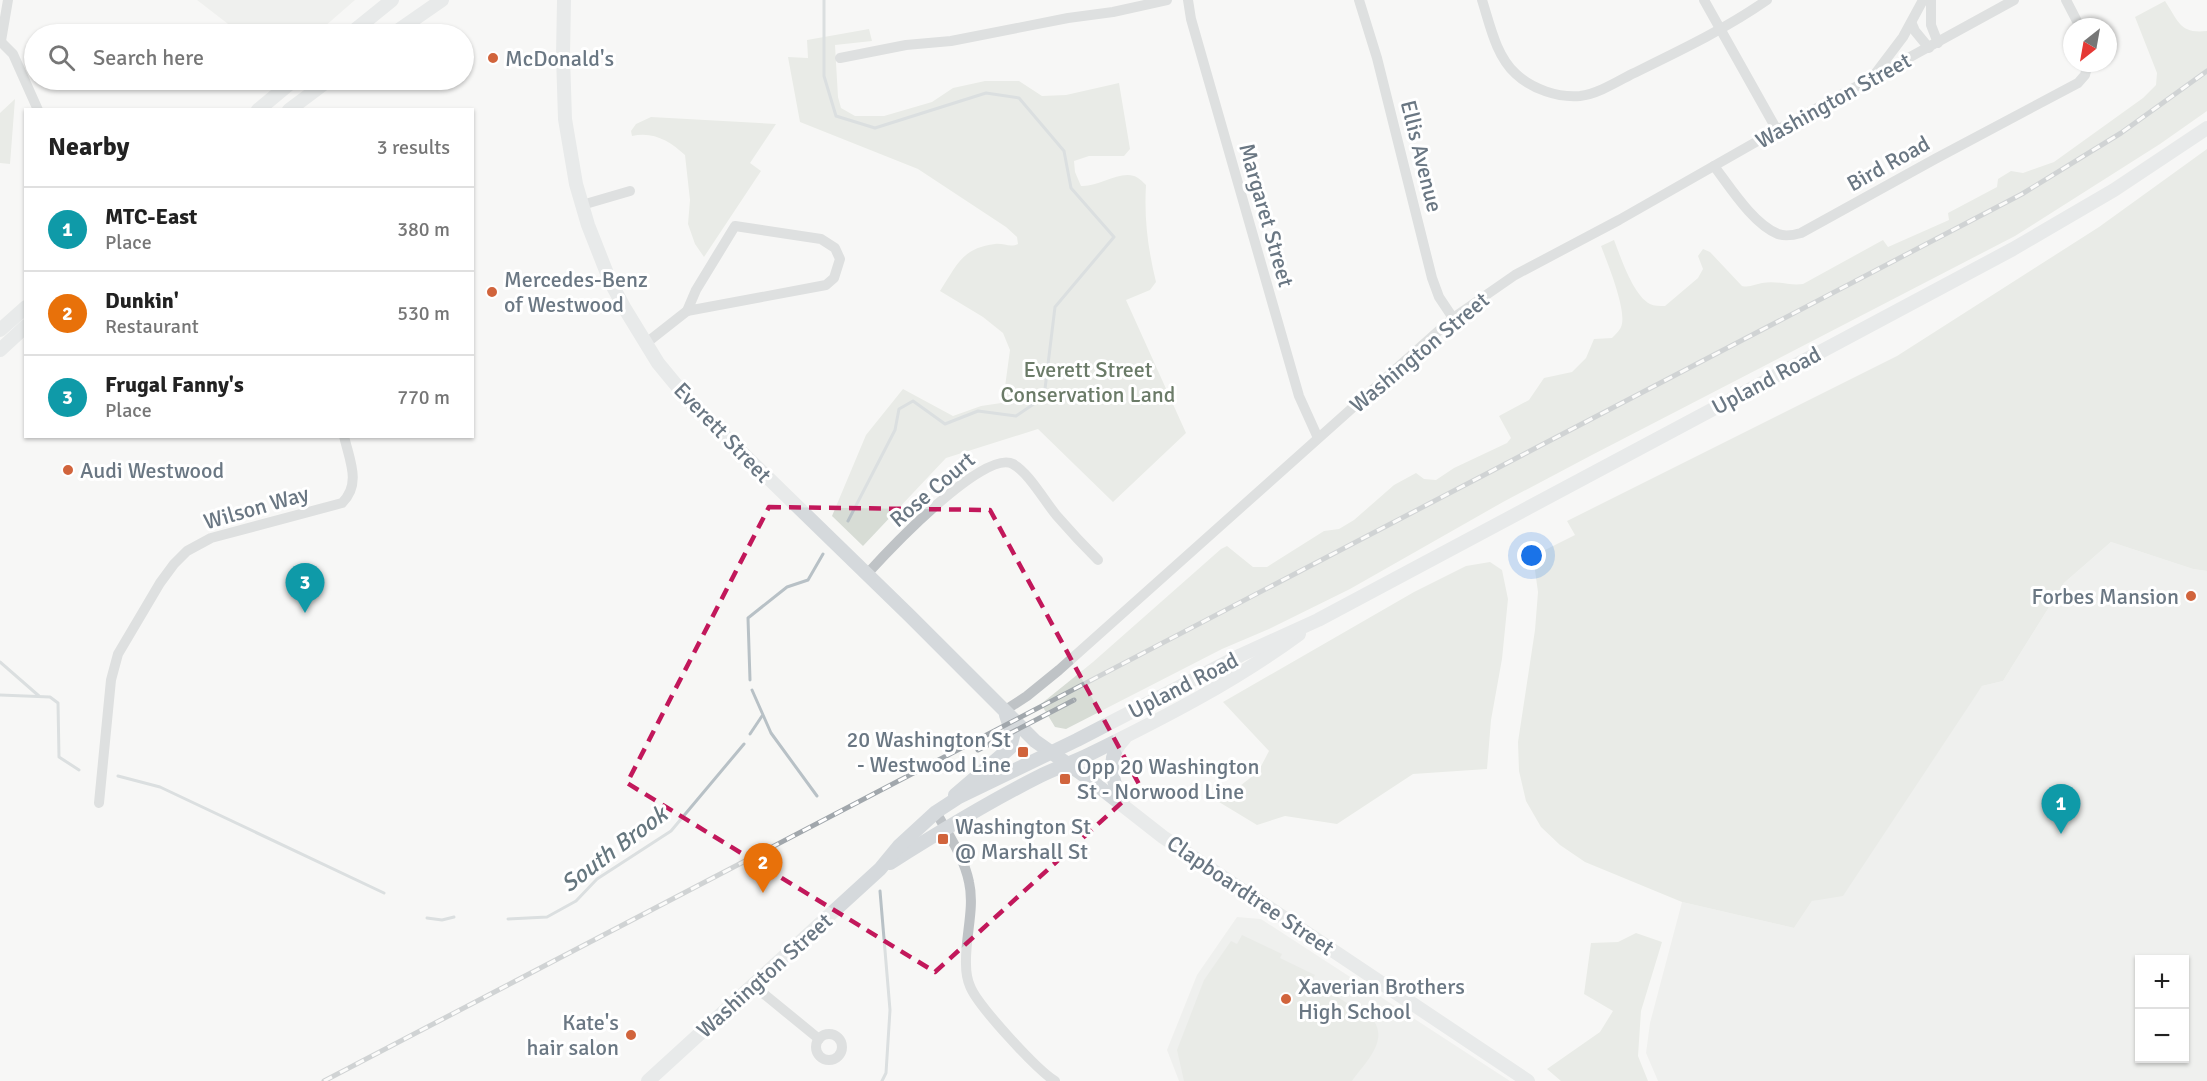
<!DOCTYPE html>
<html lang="en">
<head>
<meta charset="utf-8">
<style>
	body { margin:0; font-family:Signika,sans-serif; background:#f6f6f6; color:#222 }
	.controls { position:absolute; right:18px; bottom:18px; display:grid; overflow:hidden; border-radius:0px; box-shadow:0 2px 4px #0004 }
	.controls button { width:54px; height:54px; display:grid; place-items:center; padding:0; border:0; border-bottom:2px solid #e0e0e0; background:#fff; color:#222; font:30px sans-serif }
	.compass { position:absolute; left:2063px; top:18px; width:54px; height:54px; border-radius:50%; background:#fff; box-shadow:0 2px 4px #0004; rotate:211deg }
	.you { position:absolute; left:1532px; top:556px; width:21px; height:21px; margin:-15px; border:4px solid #fff; border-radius:50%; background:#1a73e8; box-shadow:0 0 0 9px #1a73e833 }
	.badge { display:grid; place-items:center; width:39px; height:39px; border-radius:50%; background:#111827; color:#fff; font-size:20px; font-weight:700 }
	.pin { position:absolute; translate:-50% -50px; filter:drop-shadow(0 2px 3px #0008) }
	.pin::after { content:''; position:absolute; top:32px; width:21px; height:18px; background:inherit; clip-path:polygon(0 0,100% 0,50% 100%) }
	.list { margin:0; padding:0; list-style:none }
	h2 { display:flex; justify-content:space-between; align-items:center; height:78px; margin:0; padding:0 24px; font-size:26px }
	h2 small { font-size:20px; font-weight:400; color:#767676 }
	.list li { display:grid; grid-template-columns:39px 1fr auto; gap:18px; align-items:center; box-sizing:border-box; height:84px; padding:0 24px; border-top:2px solid #e0e0e0 }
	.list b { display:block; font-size:22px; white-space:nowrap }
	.list p { margin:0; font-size:20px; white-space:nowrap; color:#767676 }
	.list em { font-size:20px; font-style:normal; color:#767676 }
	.icon { flex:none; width:33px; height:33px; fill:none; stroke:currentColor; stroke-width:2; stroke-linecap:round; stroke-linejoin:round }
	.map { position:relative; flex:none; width:2207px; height:1081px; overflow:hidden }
	.search { position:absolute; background:#fff; box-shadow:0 2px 4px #0004; left:24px; top:24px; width:450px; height:66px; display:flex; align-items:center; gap:15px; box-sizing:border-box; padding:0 21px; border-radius:33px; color:#767676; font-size:22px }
	.panel { position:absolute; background:#fff; box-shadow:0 2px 4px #0004; left:24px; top:108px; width:450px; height:330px; border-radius:0px }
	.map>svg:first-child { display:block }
	.built { fill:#e5e6e5; fill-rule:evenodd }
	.green { fill:#d7dcd5 }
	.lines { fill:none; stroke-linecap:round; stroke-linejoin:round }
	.stream { stroke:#b8c1c6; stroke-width:3 }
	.minor { stroke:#bfc3c6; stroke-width:10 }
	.major { stroke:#d5d9dc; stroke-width:14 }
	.rail-casing { stroke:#a1a7ac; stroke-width:5 }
	.rail { stroke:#fff; stroke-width:3; stroke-dasharray:9; stroke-linecap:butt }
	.marked { fill:none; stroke:#c2185b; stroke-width:4.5; stroke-dasharray:12 8; stroke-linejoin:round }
	.poi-dot { fill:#d1643c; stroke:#fff; stroke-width:2 }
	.labels { text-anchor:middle; stroke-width:6; stroke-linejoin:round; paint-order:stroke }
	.poi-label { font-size:22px; fill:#6a7783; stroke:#fff; text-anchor:start }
	.street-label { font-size:22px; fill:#6a7783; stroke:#fff }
	.park-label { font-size:22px; fill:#6b7b68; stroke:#fff }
	.water-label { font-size:24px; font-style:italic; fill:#66777f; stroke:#fff }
</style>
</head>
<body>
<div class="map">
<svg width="2207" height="1081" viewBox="0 0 2207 1081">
	<rect width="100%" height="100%" fill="#f7f7f5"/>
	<!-- built -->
	<g class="built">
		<path d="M 197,0 L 355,0 L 316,34 L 241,34 Z"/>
		<path d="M 2111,542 L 2193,569 L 2207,571 L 2207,1081 L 1658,1081 L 1646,1053 L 1650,1023 L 1682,902 L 1794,928 L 1812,901 L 1982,686 L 2003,681 L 2064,583 ZM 2140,960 L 2184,960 L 2184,1058 L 2140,1058 Z"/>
		<path d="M 1237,917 L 1261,919 L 1510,1081 L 1179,1081 L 1167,1050 L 1197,975 Z"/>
	</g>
	<!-- green -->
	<g class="green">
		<path d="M 2165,1 C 2179,22 2180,34 2207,31 L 2207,111 L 2160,144 L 2015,236 L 1590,456 L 1503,502 L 1350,589 L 1269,629 L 1222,649 L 1066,729 L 1055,727 L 1041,704 L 1093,662 L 1221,549 L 1227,546 L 1253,567 L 1267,567 L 1324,531 L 1339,529 L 1354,520 L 1394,485 L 1416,473 L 1424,479 L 1436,480 L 1454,468 L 1507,443 L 1511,438 L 1499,416 L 1529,400 L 1544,378 L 1572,372 L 1586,358 L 1594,339 L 1612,338 C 1615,335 1620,330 1621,327 C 1628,312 1607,262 1601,246 L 1614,240 C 1621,258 1633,295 1650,304 C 1654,306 1660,306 1665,306 L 1698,278 L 1703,269 L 1698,256 L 1703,249 L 1710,252 L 1742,286 C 1750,288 1755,284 1762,283 C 1777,280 1789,286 1803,284 L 1883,240 L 1888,247 L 1949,220 L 1948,213 L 1997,187 L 1998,179 L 2011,171 L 2023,173 L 2054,162 L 2143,98 L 2156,85 L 2157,73 L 2135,17 Z"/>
		<path d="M 869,29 L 872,41 L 835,45 L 838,97 L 841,108 L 855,116 L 884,116 L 932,102 L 953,88 L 985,81 L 1019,81 L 1042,96 L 1066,95 L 1119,83 L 1130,149 L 1124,156 L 1089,156 L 1074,161 L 1075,172 L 1081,186 C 1099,187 1118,171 1134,176 C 1138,177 1143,182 1146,185 C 1144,219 1148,249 1156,282 L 1150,290 L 1126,300 L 1186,433 L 1113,502 L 1038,429 L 946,458 L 863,546 L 832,516 L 866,435 L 903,389 L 953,416 L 981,406 L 1008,402 L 1004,394 L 1010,350 L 1003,333 L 983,317 L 940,291 C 957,265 962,248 995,244 C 1004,243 1010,248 1018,244 L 1017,237 L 1006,227 L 918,169 L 800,122 L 788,57 L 808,58 L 807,40 Z"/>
		<path d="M 15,99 L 10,164 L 0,163 L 0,113 Z"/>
		<path d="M 651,117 L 776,124 L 750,163 L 761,171 L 704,257 L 695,244 L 688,224 L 690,200 L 685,155 C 670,141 653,131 632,136 L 631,131 L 636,124 Z"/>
		<path d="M 2207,149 L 2207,571 L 2193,569 L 2111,542 L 2064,583 L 2003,681 L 1982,686 L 1843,896 L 1812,901 L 1794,928 L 1682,902 L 1585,862 L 1560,845 L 1541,827 L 1526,801 L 1519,771 L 1518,742 L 1535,630 L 1538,592 L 1533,556 L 1575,535 L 1567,521 L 1897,356 L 2099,227 Z"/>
		<path d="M 1490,562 L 1502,570 L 1508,599 L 1502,659 L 1491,720 L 1487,769 L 1413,774 L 1337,824 L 1285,816 L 1257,825 L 1219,802 L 1258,772 L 1269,751 L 1223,702 L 1414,592 L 1466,566 Z"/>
		<path d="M 1636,933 L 1662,942 L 1641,1011 L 1638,1056 L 1648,1081 L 1561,1081 L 1547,1069 L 1600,1032 L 1613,1011 L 1584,994 L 1591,943 L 1618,942 Z"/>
		<path d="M 1242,935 L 1282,954 L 1280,958 L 1315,975 L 1312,980 L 1374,1021 C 1388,1042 1365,1063 1352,1081 L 1184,1081 L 1177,1050 L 1204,980 L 1231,941 L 1237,944 Z"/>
	</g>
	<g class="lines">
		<!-- stream -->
		<g class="stream">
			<path d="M 824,0 L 824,76 L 836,116 L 875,128 L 986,93 L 1019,98 L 1064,151 L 1071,188 L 1114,237 L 1055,307 L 1044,397 L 1016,416 L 978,411 L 945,424 L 913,401 L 899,409 L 895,430 L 848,521"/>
			<path d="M 0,662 L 39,696"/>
			<path d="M 750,680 L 748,618 L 787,587 L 808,580 L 823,554"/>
			<path d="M 752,690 L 771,733 L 817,796"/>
			<path d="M 0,695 L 50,697 L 58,703 L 59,757 L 79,770"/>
			<path d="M 750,734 L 762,716"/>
			<path d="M 118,776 L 160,787 L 384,893"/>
			<path d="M 880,891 L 890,1010 L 886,1073 L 882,1081"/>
			<path d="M 427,918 L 442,920 L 454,917"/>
			<path d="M 508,919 L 547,917 L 576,901 L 597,879 L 671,831 L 744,744"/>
		</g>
		<!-- minor -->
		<g class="minor">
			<path d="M 1188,0 L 1191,19 L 1299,396 L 1318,438"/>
			<path d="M 1359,0 L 1377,58 L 1432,278 L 1439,297 L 1453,318"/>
			<path d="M 1482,0 C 1490,25 1496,56 1516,74 C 1532,89 1558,98 1580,96 C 1597,94 1615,83 1630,75 C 1677,52 1724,30 1767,0"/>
			<path d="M 1704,0 L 1777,130"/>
			<path d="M 1931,0 L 1931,25 L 1938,43"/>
			<path d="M 2066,0 L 2080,27"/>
			<path d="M 1912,24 L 1915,31 L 1929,48"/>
			<path d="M 0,41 L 13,54 L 38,110"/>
			<path d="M 1,41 L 8,0"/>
			<path d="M 840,58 L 906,45 L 951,41 L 1068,18 L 1113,12 L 1167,0"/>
			<path d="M 1875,74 L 1903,37 L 1923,0"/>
			<path d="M 1714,166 C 1730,187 1753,224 1778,234 C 1786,237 1794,235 1801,233 L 1935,159 L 2078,83 L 2085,75 L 2088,63"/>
			<path d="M 582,205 L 630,191"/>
			<path d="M 735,226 L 821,239 L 835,248 L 840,259 L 834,278 L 826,285 L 687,311 L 696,290 Z"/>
			<path d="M 645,344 L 687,311"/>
			<path d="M 867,574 C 887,552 984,448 1013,464 C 1029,473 1045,502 1057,516 C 1070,531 1084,546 1098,560"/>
			<path d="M 1004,711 L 1027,696 L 1059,670 L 1453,318 L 1515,275 L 1619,220 L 1777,130 L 2014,0"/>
			<path d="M 99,803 L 111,680 L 118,654 L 160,583 L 174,564 L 187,551 L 211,538 L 342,503 C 362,484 349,459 344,436"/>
			<path d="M 936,812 C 948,834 964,857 969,882 C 975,908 965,937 966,964 C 966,971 967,979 970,986 C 977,1005 1037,1070 1055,1081"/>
			<path d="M 753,985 L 819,1039"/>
			<circle cx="829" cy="1047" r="13"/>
		</g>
		<!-- major -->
		<g class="major">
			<path d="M 564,0 L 563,56 L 565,119 L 576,184 L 588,225 L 610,281 L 625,309 L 658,363 L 691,403 L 910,616 L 1035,741 L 1089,779 L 1163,837 L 1528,1081"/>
			<path d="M 350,34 L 392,0"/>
			<path d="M 393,34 L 442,0"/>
			<path d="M 258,110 L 294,80"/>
			<path d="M 289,110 L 329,80"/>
			<path d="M 0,330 L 26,307"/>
			<path d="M 0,350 L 26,326"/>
			<path d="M 955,795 L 1010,748 L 1013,736 L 1006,715"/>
			<path d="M 1123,804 C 1113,783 1104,758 1124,739"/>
			<path d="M 890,863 C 939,832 988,802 1040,776 C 1056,768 1074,762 1090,754 C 1163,718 1234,682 1299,634"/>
			<path d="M 648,1081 L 880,869 L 899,846 L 936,812 L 959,797 L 1077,740 L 1241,655 L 1318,620 L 2013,249 L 2114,190 L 2207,128"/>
		</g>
		<defs>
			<g id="rail">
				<path d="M 978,750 L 1074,700"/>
				<path d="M 324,1081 L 2022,194 L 2121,133 L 2207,71"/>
			</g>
		</defs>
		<!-- rail casing -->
		<use href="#rail" class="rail-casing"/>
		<!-- rail -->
		<use href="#rail" class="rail"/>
	</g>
	<!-- marked area -->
	<path d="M0 0H2207V1081H0ZM 769,507 L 990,510 L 1140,786 L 935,972 L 627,783 Z" fill="#f7f7f5" fill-opacity=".55" fill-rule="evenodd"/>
	<path class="marked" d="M 769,507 L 990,510 L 1140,786 L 935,972 L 627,783 Z"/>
	<!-- markers -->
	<g class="poi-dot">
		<circle cx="493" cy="58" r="6"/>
		<circle cx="492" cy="292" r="6"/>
		<circle cx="68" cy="470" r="6"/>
		<circle cx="2191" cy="596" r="6"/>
		<rect x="1017" y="746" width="12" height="12" rx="3"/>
		<rect x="1059" y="773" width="12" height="12" rx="3"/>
		<rect x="937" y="833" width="12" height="12" rx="3"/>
		<circle cx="1286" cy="999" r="6"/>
		<circle cx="631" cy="1035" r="6"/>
	</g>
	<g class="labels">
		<!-- poi labels -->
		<g class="poi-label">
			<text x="505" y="66">McDonald's</text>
			<text x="504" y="287">Mercedes-Benz<tspan x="504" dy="25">of Westwood</tspan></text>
			<text x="80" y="478">Audi Westwood</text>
			<text x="2179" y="604" text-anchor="end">Forbes Mansion</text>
			<text x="1011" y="747" text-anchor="end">20 Washington St<tspan x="1011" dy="25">- Westwood Line</tspan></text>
			<text x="1077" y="774">Opp 20 Washington<tspan x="1077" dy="25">St - Norwood Line</tspan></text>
			<text x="955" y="834">Washington St<tspan x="955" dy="25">@ Marshall St</tspan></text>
			<text x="1298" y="994">Xaverian Brothers<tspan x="1298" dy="25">High School</tspan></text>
			<text x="619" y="1030" text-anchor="end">Kate's<tspan x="619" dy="25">hair salon</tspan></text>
		</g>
		<!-- street labels -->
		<g class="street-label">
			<text transform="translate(1833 100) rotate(-29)" y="8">Washington Street</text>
			<text transform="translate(1422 156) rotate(76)" y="8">Ellis Avenue</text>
			<text transform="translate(1888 163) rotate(-29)" y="8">Bird Road</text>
			<text transform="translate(1267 215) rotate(74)" y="8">Margaret Street</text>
			<text transform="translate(1419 352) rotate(-40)" y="8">Washington Street</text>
			<text transform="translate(1766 380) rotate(-28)" y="8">Upland Road</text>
			<text transform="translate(723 432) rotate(46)" y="8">Everett Street</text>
			<text transform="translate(932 489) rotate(-40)" y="8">Rose Court</text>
			<text transform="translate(256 507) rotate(-16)" y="8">Wilson Way</text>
			<text transform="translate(1183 685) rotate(-27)" y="8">Upland Road</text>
			<text transform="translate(1251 895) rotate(34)" y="8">Clapboardtree Street</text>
			<text transform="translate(764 975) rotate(-42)" y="8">Washington Street</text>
		</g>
		<!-- park labels -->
		<g class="park-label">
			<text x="1088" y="377">Everett Street<tspan x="1088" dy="25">Conservation Land</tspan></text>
		</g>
		<!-- water labels -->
		<g class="water-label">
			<text transform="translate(614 849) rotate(-37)" y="8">South Brook</text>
		</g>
	</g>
</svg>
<div class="controls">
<button>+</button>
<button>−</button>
</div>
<svg class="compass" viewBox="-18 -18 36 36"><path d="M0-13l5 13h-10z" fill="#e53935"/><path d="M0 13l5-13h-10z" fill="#767676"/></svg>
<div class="you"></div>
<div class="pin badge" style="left:2061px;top:834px;background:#0f9aa8">1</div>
<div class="pin badge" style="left:763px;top:893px;background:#e8710a">2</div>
<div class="pin badge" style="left:305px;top:613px;background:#0f9aa8">3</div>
<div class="search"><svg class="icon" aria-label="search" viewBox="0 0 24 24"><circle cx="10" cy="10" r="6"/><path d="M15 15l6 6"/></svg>Search here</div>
<section class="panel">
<h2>Nearby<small>3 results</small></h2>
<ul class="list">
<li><span class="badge" style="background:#0f9aa8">1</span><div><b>MTC-East</b><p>Place</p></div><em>380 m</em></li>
<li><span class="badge" style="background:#e8710a">2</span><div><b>Dunkin'</b><p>Restaurant</p></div><em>530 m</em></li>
<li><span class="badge" style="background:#0f9aa8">3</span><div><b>Frugal Fanny's</b><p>Place</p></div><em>770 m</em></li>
</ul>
</section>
</div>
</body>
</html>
